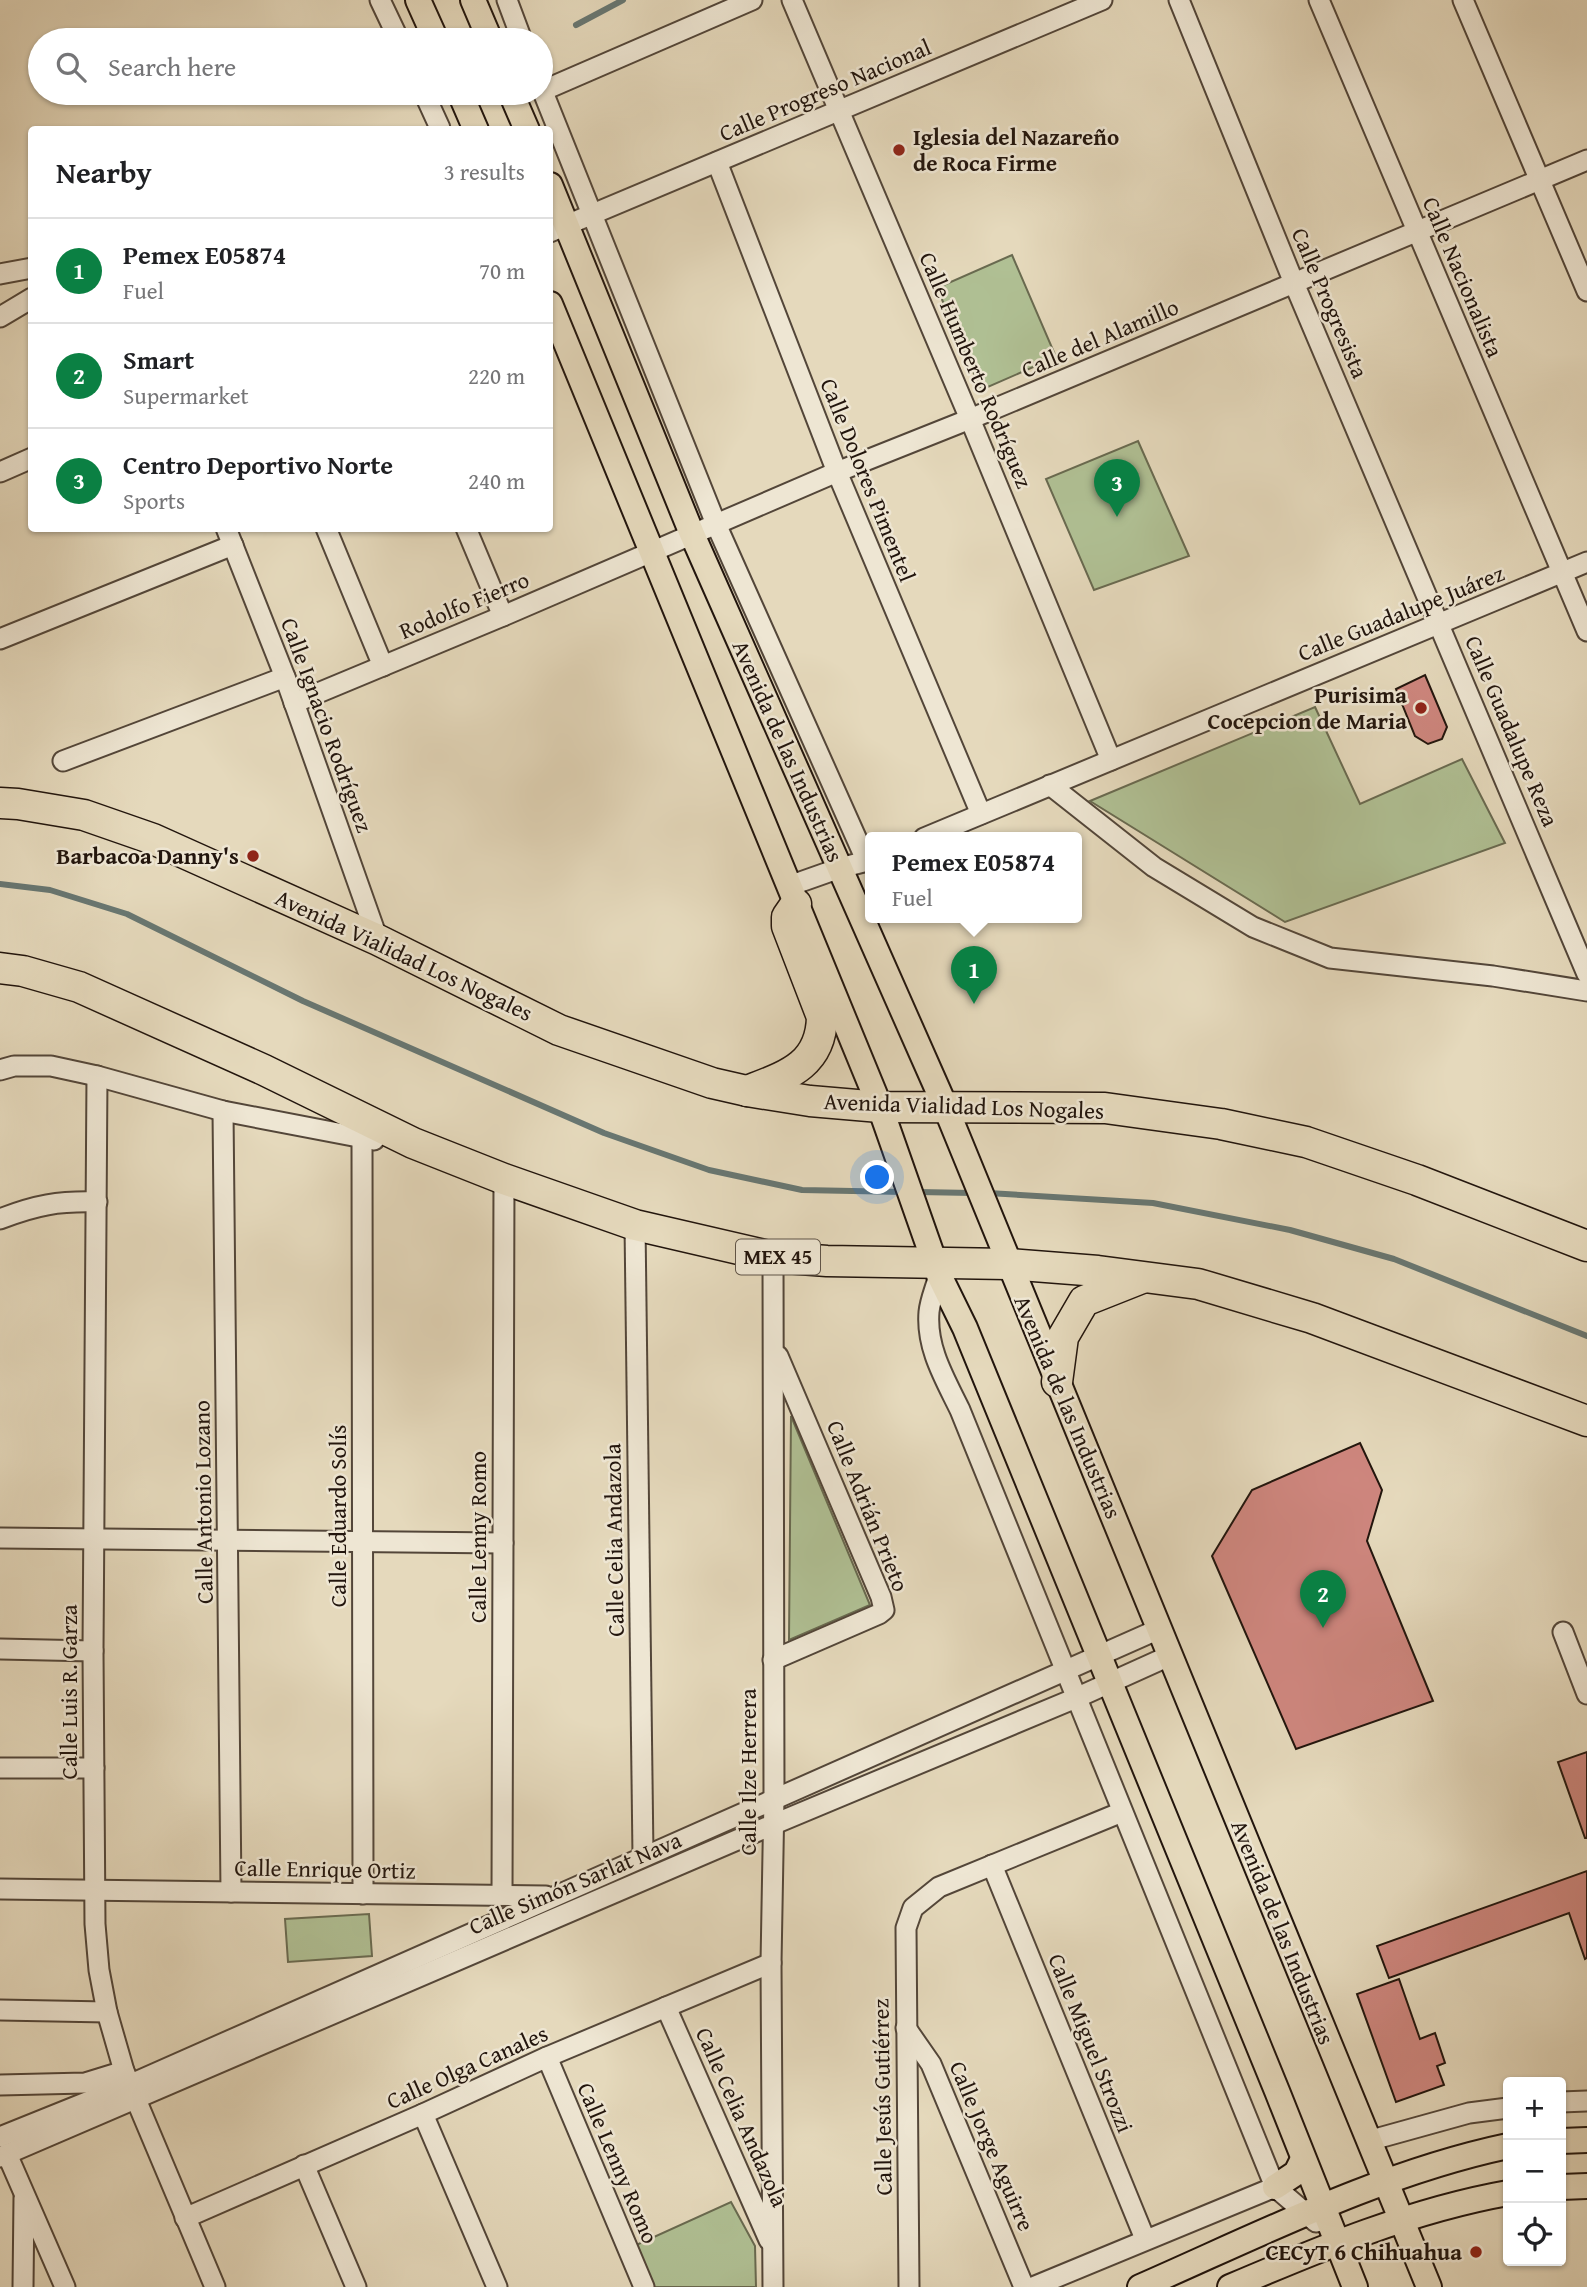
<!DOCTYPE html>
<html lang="en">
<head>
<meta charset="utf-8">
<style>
	body { margin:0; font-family:"Gentium Book Plus",serif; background:#f2f2f2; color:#202124 }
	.controls { position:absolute; right:21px; bottom:21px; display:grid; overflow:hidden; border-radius:7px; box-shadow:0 2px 5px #0004 }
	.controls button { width:63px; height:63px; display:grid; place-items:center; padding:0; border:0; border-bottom:2px solid #e0e0e0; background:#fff; color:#202124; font:35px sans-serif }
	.you { position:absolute; left:878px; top:1178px; width:24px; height:24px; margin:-18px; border:5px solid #fff; border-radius:50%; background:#1a73e8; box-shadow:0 0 0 10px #1a73e833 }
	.badge { display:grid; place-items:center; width:46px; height:46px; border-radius:50%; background:#0b8043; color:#fff; font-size:23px; font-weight:700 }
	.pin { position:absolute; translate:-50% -58px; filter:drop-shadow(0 2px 4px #0008) }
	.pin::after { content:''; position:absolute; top:37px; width:24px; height:21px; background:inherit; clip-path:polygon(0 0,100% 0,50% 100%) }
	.popup { position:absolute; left:865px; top:832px; width:217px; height:91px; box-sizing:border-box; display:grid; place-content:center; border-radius:7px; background:#fff; filter:drop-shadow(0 2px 5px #0005); font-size:23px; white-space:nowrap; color:#757577 }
	.popup b { font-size:26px; color:#202124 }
	.popup::after { content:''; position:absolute; left:50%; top:100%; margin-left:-14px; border:14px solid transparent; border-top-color:#fff }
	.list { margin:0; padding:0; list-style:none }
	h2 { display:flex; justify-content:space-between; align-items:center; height:91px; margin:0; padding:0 28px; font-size:30px }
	h2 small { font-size:23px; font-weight:400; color:#757577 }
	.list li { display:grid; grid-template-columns:46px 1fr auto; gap:21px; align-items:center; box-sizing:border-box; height:105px; padding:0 28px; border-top:2px solid #e0e0e0 }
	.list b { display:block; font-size:26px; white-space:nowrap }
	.list p { margin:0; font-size:23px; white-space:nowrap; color:#757577 }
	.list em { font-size:23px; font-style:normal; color:#757577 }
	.icon { flex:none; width:38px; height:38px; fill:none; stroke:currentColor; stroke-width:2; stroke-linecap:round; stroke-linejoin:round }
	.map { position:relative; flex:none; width:1587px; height:2287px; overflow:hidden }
	.search { position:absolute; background:#fff; box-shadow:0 2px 5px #0004; left:28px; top:28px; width:525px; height:77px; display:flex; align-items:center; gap:18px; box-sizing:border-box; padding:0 24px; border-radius:38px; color:#757577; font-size:26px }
	.panel { position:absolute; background:#fff; box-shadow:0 2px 5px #0004; left:28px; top:126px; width:525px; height:406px; border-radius:7px }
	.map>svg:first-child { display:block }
	.green { fill:#b0c094; stroke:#696a50; stroke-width:2 }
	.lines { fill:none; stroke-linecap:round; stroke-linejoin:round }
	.stream { stroke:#687772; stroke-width:6 }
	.building { fill:#ce867e; stroke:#22150d; stroke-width:2 }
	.minor-casing { stroke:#534639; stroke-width:23 }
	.major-casing { stroke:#22150d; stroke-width:28 }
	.highway-casing { stroke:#22150d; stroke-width:33 }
	.minor { stroke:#eee6d3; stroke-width:19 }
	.major { stroke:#e5d9bc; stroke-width:24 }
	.highway { stroke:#e5d9bc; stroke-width:30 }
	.poi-dot { fill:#8f2418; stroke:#eee6d3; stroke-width:2.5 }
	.labels { text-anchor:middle; stroke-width:5; stroke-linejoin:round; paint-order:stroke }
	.shield { fill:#eee6d3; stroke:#5f5448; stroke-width:2 }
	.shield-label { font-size:21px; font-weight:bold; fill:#22150d }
	.street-label { font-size:23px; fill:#22150d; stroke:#eee6d3 }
	.poi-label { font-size:23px; font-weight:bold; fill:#22150d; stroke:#eee6d3; text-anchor:end }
</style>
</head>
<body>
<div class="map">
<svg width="1587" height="2287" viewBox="0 0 1587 2287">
	<rect width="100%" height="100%" fill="#e5d9bc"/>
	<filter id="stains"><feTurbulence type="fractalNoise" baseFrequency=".00286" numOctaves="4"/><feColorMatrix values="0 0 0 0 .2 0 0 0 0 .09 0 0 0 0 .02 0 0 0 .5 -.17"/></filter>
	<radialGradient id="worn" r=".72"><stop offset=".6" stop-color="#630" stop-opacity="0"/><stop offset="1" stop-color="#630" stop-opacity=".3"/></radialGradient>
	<!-- green -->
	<g class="green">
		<path d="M 1012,255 L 1056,357 L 981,390 L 937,288 Z"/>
		<path d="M 1138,441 L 1189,556 L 1094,590 L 1046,479 Z"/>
		<path d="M 1315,707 L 1360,804 L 1462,759 L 1505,843 L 1285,922 L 1090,801 Z"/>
		<path d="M 791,1416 L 870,1605 L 789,1640 Z"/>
		<path d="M 369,1914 L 372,1956 L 288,1962 L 285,1919 Z"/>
		<path d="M 731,2202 L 755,2246 L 756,2287 L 652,2287 L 634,2246 Z"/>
	</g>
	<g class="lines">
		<!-- stream -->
		<g class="stream">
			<path d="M 576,25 L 623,0"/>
			<path d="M 0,884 L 50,890 L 127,914 L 303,1001 L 604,1133 L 709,1170 L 802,1190 L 903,1192"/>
			<path d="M 918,1192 L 973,1193"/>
			<path d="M 988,1193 L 1153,1203 L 1290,1230 L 1394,1259 L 1587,1336"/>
		</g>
	</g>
	<!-- building -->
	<g class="building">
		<path d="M 1425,675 L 1447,727 L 1442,739 L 1428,744 L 1415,736 L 1396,689 Z"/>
		<path d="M 1360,1443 L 1382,1490 L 1367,1541 L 1433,1701 L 1296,1749 L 1212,1556 L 1252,1490 Z"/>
		<path d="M 1587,1752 L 1587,1838 L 1585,1838 L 1558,1762 Z"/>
		<path d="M 1587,1871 L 1587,1958 L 1585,1959 L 1569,1913 L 1389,1978 L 1377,1946 Z"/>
		<path d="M 1399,1979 L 1420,2039 L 1435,2033 L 1445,2063 L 1437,2066 L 1444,2085 L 1396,2102 L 1357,1994 Z"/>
	</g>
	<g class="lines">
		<defs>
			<g id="minor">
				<path d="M 380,0 L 399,40"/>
				<path d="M 507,0 L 522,40"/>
				<path d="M 792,0 L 970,419 L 1111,760"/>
				<path d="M 1179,0 L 1294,283 L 1587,974"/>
				<path d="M 1319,0 L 1587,631"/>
				<path d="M 1463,0 L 1587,291"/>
				<path d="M 541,87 L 716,524 L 867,862"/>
				<path d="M 542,91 L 752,0"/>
				<path d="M 424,93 L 440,128"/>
				<path d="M 717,162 L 837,472 L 981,814"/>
				<path d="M 550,232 L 1102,0"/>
				<path d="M 0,274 L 32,268"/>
				<path d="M 0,317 L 32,298"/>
				<path d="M 0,472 L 32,458"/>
				<path d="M 226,528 L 285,677 L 378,940"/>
				<path d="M 326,528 L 383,666"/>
				<path d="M 466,528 L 503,616"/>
				<path d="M 0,639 L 233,545"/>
				<path d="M 294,703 L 503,616 L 837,472 L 970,419 L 1587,160"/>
				<path d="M 63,761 L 285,677"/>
				<path d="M 1050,785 L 1154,867 L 1253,927 L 1330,958 L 1493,976 L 1587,991"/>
				<path d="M 924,838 L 1587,562"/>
				<path d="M 789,886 L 840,868 L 871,860"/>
				<path d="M 0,1070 L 14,1066 L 51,1066 L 97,1076 L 223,1111 L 374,1140"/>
				<path d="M 97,1076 L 93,1651 L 95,1924 L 99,1970 L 107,2012 L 124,2071 L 215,2287"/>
				<path d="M 223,1111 L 231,1892"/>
				<path d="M 362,1139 L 363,1894"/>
				<path d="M 0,1219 C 36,1205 58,1201 97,1202"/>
				<path d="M 635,1225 L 643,1856"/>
				<path d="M 939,1275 C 936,1287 930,1300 929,1312 C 926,1348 945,1379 960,1410 L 1275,2187 L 1316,2222"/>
				<path d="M 0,1538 L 503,1543"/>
				<path d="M 1563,1632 L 1587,1694"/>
				<path d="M 0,1649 L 93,1651"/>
				<path d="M 773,1660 L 879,1614 L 884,1610 L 881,1597 L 778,1356"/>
				<path d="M 0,1768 L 94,1768"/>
				<path d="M 992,1865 L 1145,2239"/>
				<path d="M 0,1889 L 546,1896"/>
				<path d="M 502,1895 L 504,1179"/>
				<path d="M 666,2007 L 769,2240"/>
				<path d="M 0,2010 L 107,2012"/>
				<path d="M 906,2028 L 931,2064 L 1024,2287"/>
				<path d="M 547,2057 L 644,2287"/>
				<path d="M 0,2085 L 85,2083 L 124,2071"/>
				<path d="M 1561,2102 L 1587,2101"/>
				<path d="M 423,2114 L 497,2287"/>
				<path d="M 0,2137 L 129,2085 L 1159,1629"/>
				<path d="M 1368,2141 L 1469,2113 L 1508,2108"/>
				<path d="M 7,2154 L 65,2287"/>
				<path d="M 0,2157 L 772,1825 L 1076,1698 L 1169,1656"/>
				<path d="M 304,2165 L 356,2287"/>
				<path d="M 185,2218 L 423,2114 L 547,2057 L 771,1963"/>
				<path d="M 23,2287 L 24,2198"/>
				<path d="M 773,2287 L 771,1963 L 774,1797 L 773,1257"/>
				<path d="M 909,2287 L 906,1928 L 913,1908 L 939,1887 L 1122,1812"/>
				<path d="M 1033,2287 L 1275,2187"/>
			</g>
			<g id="major">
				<path d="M 418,0 L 436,40"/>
				<path d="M 473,0 L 490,40"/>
				<path d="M 460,93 L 476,130"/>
				<path d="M 511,93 L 527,130"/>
				<path d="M 550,185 L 692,534 L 945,1106 L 1429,2287"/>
				<path d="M 550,304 L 880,1107 L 939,1275 L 965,1328 L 1277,2091 L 1355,2287"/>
				<path d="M 1561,2141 L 1587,2140"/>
				<path d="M 1275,2187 L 1296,2173 L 1303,2159"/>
				<path d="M 1561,2187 L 1587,2186"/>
				<path d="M 1140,2287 C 1259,2235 1380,2173 1508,2146"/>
				<path d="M 1230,2287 C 1319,2249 1412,2210 1508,2193"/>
			</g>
			<g id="highway">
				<path d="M 0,803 L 18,804 L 84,815 L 153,839 L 378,940 L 559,1030 L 712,1083 L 747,1091 L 810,1101 L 880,1107 L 1105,1108 L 1221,1124 L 1306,1142 L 1417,1180 L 1587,1246"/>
				<path d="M 0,968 L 23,971 L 79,987 L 264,1070 L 413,1143 L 504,1179 L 635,1225 L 773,1257 L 827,1261 L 1008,1264 L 1098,1271 L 1198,1284 L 1312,1318 L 1587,1421"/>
				<path d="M 747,1091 C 786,1076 821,1066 822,1017 L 787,926 L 787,917 L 796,904"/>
				<path d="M 1057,1382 L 1063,1337 L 1084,1301 L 1142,1278"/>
			</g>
		</defs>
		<!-- minor casing -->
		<use href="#minor" class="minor-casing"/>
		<!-- major casing -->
		<use href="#major" class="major-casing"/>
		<!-- highway casing -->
		<use href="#highway" class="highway-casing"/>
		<!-- minor -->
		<use href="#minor" class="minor"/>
		<!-- major -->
		<use href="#major" class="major"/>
		<!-- highway -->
		<use href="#highway" class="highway"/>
	</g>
	<!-- markers -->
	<g class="poi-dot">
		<circle cx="899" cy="150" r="7"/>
		<circle cx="1421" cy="708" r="7"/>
		<circle cx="253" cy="856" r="7"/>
		<circle cx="1476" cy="2252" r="7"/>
	</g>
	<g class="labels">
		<!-- shield labels -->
		<rect class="shield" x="736" y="1239.5" width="84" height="35" rx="5"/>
		<g class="shield-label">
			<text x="778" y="1264">MEX 45</text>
		</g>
		<!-- street labels -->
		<g class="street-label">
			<text transform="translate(825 90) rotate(-23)" y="8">Calle Progreso Nacional</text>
			<text transform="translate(1463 277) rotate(67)" y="8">Calle Nacionalista</text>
			<text transform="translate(1330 303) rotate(67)" y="8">Calle Progresista</text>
			<text transform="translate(1100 338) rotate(-23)" y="8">Calle del Alamillo</text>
			<text transform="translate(976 370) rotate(67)" y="8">Calle Humberto Rodríguez</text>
			<text transform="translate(868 480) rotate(68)" y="8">Calle Dolores Pimentel</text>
			<text transform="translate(464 605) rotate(-23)" y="8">Rodolfo Fierro</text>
			<text transform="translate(1401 613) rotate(-22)" y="8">Calle Guadalupe Juárez</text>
			<text transform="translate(327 725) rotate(70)" y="8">Calle Ignacio Rodríguez</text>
			<text transform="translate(1512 731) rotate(67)" y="8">Calle Guadalupe Reza</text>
			<text transform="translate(788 751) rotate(66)" y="8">Avenida de las Industrias</text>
			<text transform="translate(404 955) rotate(25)" y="8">Avenida Vialidad Los Nogales</text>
			<text transform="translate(964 1106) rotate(2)" y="8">Avenida Vialidad Los Nogales</text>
			<text transform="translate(1068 1407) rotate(67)" y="8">Avenida de las Industrias</text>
			<text transform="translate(203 1502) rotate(-91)" y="8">Calle Antonio Lozano</text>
			<text transform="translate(868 1506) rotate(68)" y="8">Calle Adrián Prieto</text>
			<text transform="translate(338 1516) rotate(-90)" y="8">Calle Eduardo Solís</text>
			<text transform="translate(478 1537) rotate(-90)" y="8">Calle Lenny Romo</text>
			<text transform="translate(614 1540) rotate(-91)" y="8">Calle Celia Andazola</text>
			<text transform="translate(69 1692) rotate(-90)" y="8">Calle Luis R. Garza</text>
			<text transform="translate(748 1772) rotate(-90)" y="8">Calle Ilze Herrera</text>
			<text transform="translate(325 1869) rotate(1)" y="8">Calle Enrique Ortiz</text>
			<text transform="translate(575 1883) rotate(-23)" y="8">Calle Simón Sarlat Nava</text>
			<text transform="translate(1283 1932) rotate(68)" y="8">Avenida de las Industrias</text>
			<text transform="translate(1091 2043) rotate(68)" y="8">Calle Miguel Strozzi</text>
			<text transform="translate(467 2067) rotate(-24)" y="8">Calle Olga Canales</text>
			<text transform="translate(882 2097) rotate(-91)" y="8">Calle Jesús Gutiérrez</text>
			<text transform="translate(742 2117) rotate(66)" y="8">Calle Celia Andazola</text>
			<text transform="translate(992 2146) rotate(67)" y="8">Calle Jorge Aguirre</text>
			<text transform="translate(618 2163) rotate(67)" y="8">Calle Lenny Romo</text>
		</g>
		<!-- poi labels -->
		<g class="poi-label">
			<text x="913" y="145" text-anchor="start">Iglesia del Nazareño<tspan x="913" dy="26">de Roca Firme</tspan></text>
			<text x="1407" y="703">Purisima<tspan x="1407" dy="26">Cocepcion de Maria</tspan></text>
			<text x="239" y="864">Barbacoa Danny's</text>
			<text x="1462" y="2260">CECyT 6 Chihuahua</text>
		</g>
	</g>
	<rect width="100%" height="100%" filter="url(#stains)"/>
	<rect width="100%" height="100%" fill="url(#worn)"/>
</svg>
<div class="controls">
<button>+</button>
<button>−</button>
<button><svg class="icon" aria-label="locate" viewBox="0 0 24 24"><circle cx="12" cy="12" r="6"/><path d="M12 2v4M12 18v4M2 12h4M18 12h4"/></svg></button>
</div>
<div class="you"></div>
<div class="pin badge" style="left:974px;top:1004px">1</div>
<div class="popup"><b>Pemex E05874</b>Fuel</div>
<div class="pin badge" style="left:1323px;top:1628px">2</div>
<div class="pin badge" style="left:1117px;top:517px">3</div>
<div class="search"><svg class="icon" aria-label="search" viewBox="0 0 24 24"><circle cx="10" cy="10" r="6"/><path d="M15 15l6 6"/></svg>Search here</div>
<section class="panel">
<h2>Nearby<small>3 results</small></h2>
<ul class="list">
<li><span class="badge">1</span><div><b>Pemex E05874</b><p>Fuel</p></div><em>70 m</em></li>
<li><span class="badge">2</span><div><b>Smart</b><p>Supermarket</p></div><em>220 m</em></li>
<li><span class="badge">3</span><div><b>Centro Deportivo Norte</b><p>Sports</p></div><em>240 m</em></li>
</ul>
</section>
</div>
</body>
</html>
